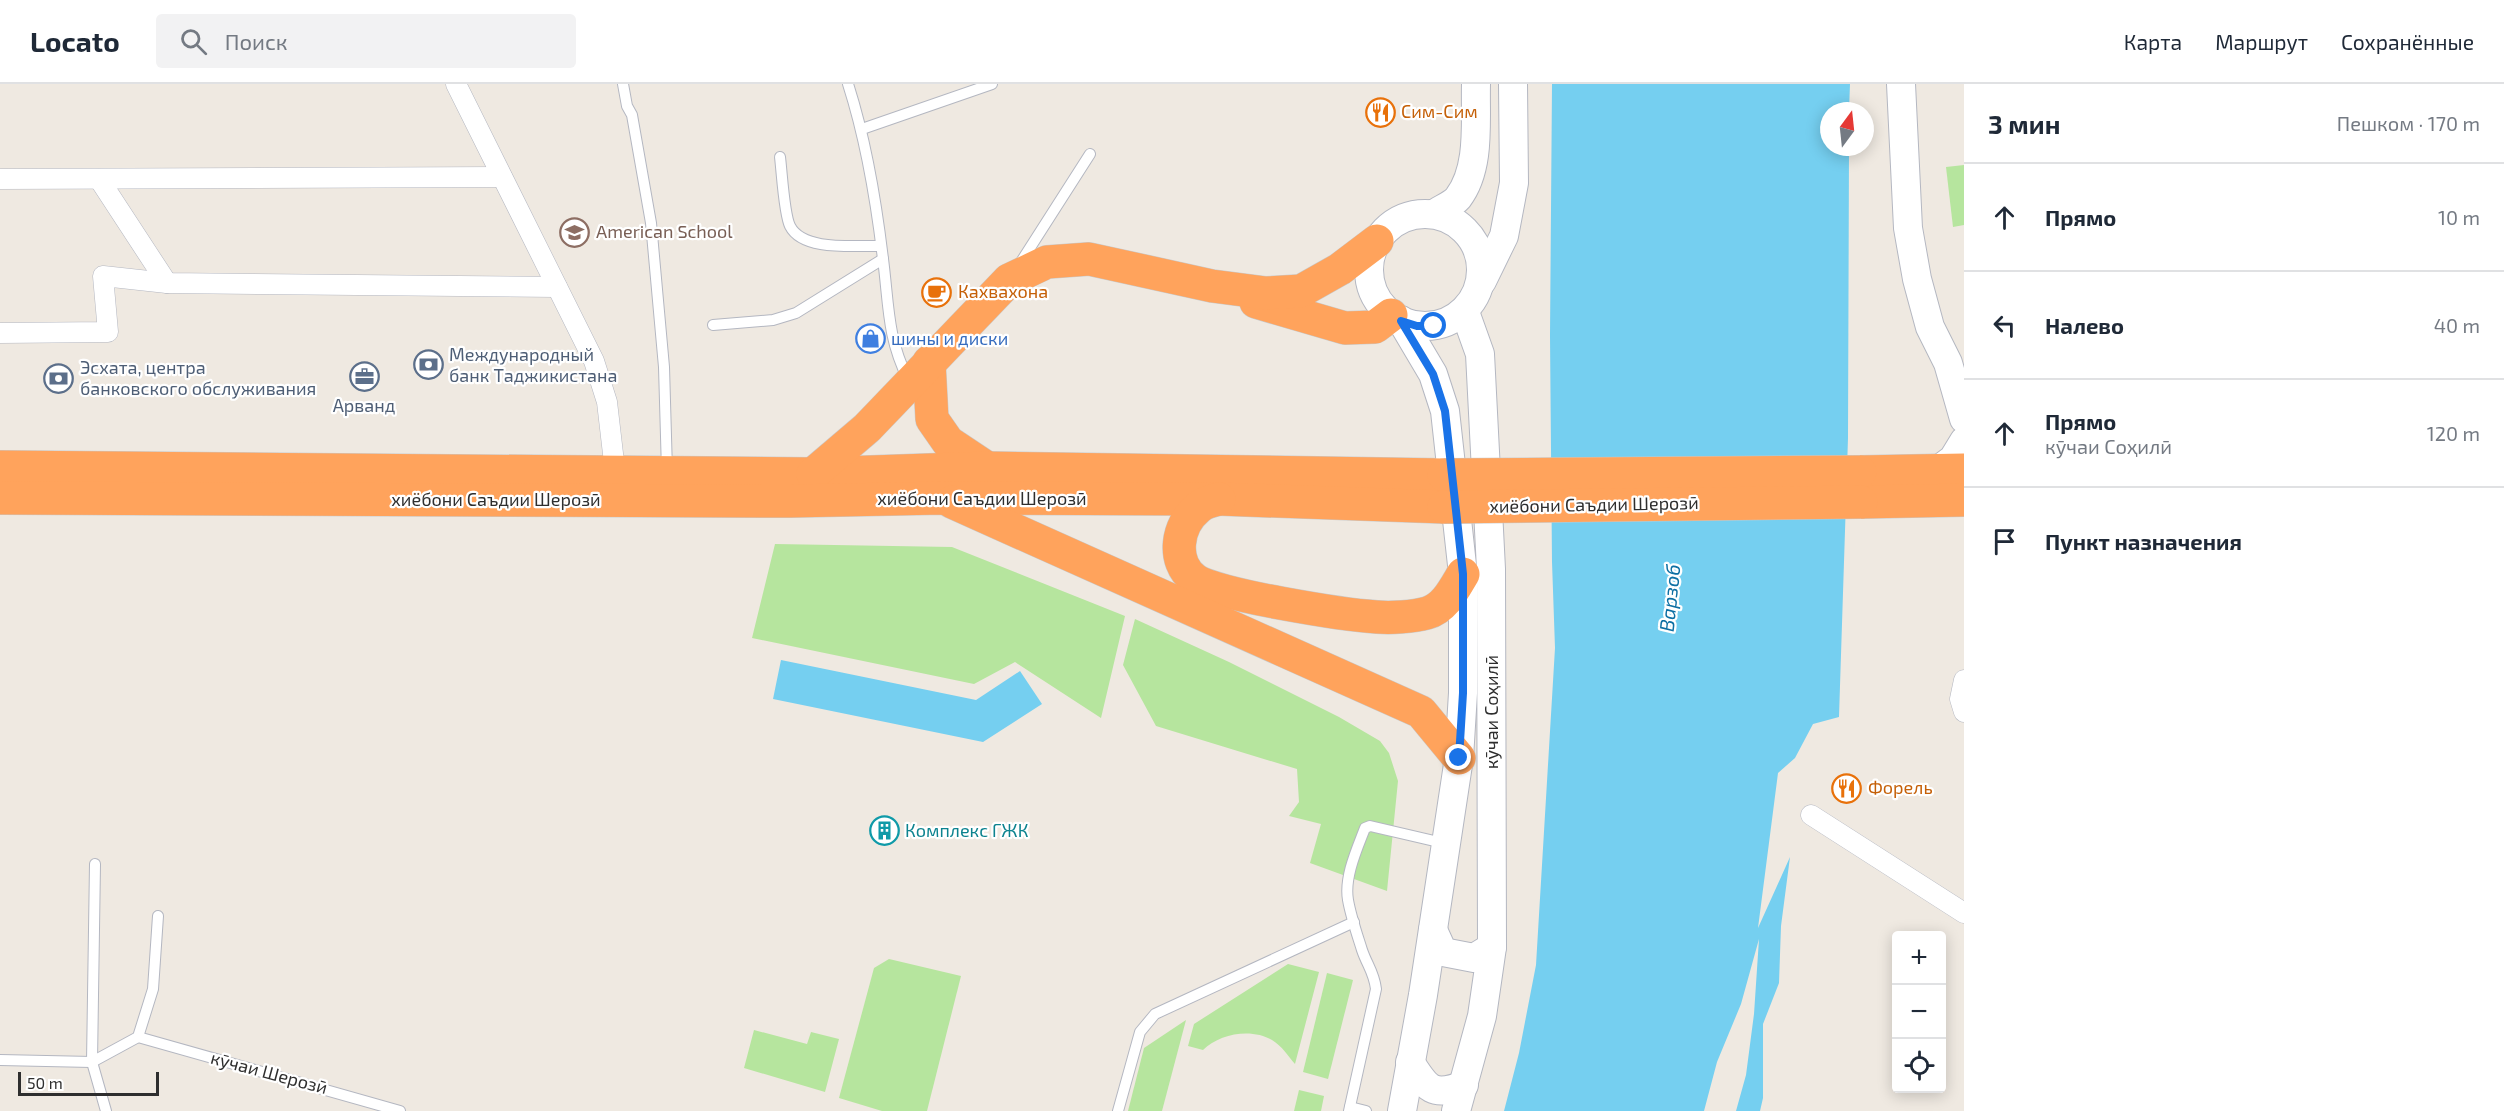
<!DOCTYPE html>
<html lang="ru">
<head>
<meta charset="utf-8">
<style>
	body { margin:0; font-family:"Exo 2",sans-serif; background:#f2f2f3; color:#1f2937 }
	.controls { position:absolute; right:18px; bottom:18px; display:grid; overflow:hidden; border-radius:6px; box-shadow:0 3px 15px #0003 }
	.controls button { width:54px; height:54px; display:grid; place-items:center; padding:0; border:0; border-bottom:2px solid #e0e1e3; background:#fff; color:#1f2937; font:30px sans-serif }
	.compass { position:absolute; left:1820px; top:18px; width:54px; height:54px; border-radius:50%; background:#fff; box-shadow:0 3px 15px #0003; rotate:15deg }
	.scale { position:absolute; left:18px; bottom:15px; width:141px; box-sizing:border-box; padding-left:6px; border:3px solid #2e2e2e; border-top:0; font-size:16px; line-height:21px; white-space:nowrap; color:#2e2e2e; -webkit-text-stroke:4px #fff; paint-order:stroke }
	.stop { position:absolute; width:18px; height:18px; margin:-14px; border:4px solid #1a73e8; border-radius:50%; background:#fff }
	.stop.end { background:#1a73e8; border-color:#fff; box-shadow:0 2px 6px #0008 }
	.list { margin:0; padding:0; list-style:none }
	h2 { display:flex; justify-content:space-between; align-items:center; height:78px; margin:0; padding:0 24px; font-size:26px }
	h2 small { font-size:20px; font-weight:400; color:#747a83 }
	.list li { display:grid; grid-template-columns:39px 1fr auto; gap:18px; align-items:center; box-sizing:border-box; height:108px; padding:0 24px; border-top:2px solid #e0e1e3 }
	.list b { display:block; font-size:22px; white-space:nowrap }
	.list p { margin:0; font-size:20px; white-space:nowrap; color:#747a83 }
	.list em { font-size:20px; font-style:normal; color:#747a83 }
	.icon { flex:none; width:33px; height:33px; fill:none; stroke:currentColor; stroke-width:2; stroke-linecap:round; stroke-linejoin:round }
	.map { position:relative; flex:none; width:1964px; height:1027px; overflow:hidden }
	header { display:flex; align-items:center; gap:36px; box-sizing:border-box; height:84px; padding:0 30px; background:#fff; border-bottom:2px solid #e0e1e3 }
	header strong { font-size:28px }
	nav { display:flex; gap:33px; margin-inline-start:auto; font-size:21px }
	.search { width:420px; height:54px; background:#f2f2f3; display:flex; align-items:center; gap:15px; box-sizing:border-box; padding:0 21px; border-radius:6px; color:#747a83; font-size:22px }
	main { display:flex }
	aside { flex:1; background:#fff }
	.map>svg:first-child { display:block }
	.green { fill:#b6e59e }
	.water { fill:#75cff0 }
	.lines { fill:none; stroke-linecap:round; stroke-linejoin:round }
	.lane-casing { stroke:#b4b7c1; stroke-width:12 }
	.street-casing { stroke:#b4b7c1; stroke-width:21 }
	.secondary-casing { stroke:#b4b7c1; stroke-width:30 }
	.highway-casing { stroke:#c9c9c9; stroke-width:34 }
	.lane { stroke:#fff; stroke-width:10 }
	.street { stroke:#fff; stroke-width:20 }
	.secondary { stroke:#fff; stroke-width:28 }
	.highway { stroke:#ffa35c; stroke-width:33 }
	.highway-bridge-casing { stroke:#c9c9c9; stroke-width:34; stroke-linecap:butt }
	.highway-bridge { stroke:#ffa35c; stroke-width:33 }
	.route { stroke:#1a73e8; stroke-width:8 }
	.labels { text-anchor:middle; stroke-width:4.5; stroke-linejoin:round; paint-order:stroke }
	.food-label { font-size:18px; fill:#c56008; stroke:#fff; text-anchor:start }
	.education-label { font-size:18px; fill:#785e54; stroke:#fff; text-anchor:start }
	.shop-label { font-size:18px; fill:#366cbe; stroke:#fff; text-anchor:start }
	.service-label { font-size:18px; fill:#4e5e75; stroke:#fff; text-anchor:start }
	.street-label { font-size:18px; fill:#2e2e2e; stroke:#fff }
	.culture-label { font-size:18px; fill:#0d838f; stroke:#fff; text-anchor:start }
	.water-label { font-size:20px; font-style:italic; fill:#0d6fa3; stroke:#fff }
</style>
</head>
<body>
<header>
<strong>Locato</strong>
<div class="search"><svg class="icon" aria-label="search" viewBox="0 0 24 24"><circle cx="10" cy="10" r="6"/><path d="M15 15l6 6"/></svg>Поиск</div>
<nav><a>Карта</a><a>Маршрут</a><a>Сохранённые</a></nav>
</header>
<main>
<div class="map">
<svg width="1964" height="1027" viewBox="0 0 1964 1027">
	<rect width="100%" height="100%" fill="#efe9e1"/>
	<!-- green -->
	<g class="green">
		<path d="M 1964,81 L 1964,141 L 1953,143 L 1946,83 Z"/>
		<path d="M 775,460 L 952,463 L 1125,532 L 1101,634 L 1015,578 L 974,600 L 752,554 Z"/>
		<path d="M 1135,535 L 1229,578 L 1339,633 L 1380,657 L 1389,669 L 1398,697 L 1387,807 L 1310,779 L 1321,740 L 1289,732 L 1299,718 L 1297,685 L 1156,642 L 1123,581 Z"/>
		<path d="M 889,875 L 961,892 L 927,1027 L 882,1027 L 839,1014 L 874,884 Z"/>
		<path d="M 1288,880 L 1319,888 L 1295,980 C 1288,972 1282,962 1272,956 C 1252,944 1220,949 1203,966 L 1188,962 L 1194,940 Z"/>
		<path d="M 1327,889 L 1353,896 L 1328,995 L 1303,988 Z"/>
		<path d="M 1186,936 L 1162,1027 L 1128,1027 L 1144,964 Z"/>
		<path d="M 754,946 L 807,960 L 811,948 L 839,955 L 825,1008 L 744,984 Z"/>
		<path d="M 1299,1006 L 1324,1012 L 1321,1027 L 1294,1027 Z"/>
	</g>
	<!-- water -->
	<g class="water">
		<path d="M 1552,0 L 1850,0 L 1849,27 L 1829,27 L 1829,63 L 1849,63 L 1848,354 L 1839,633 L 1813,640 L 1795,674 L 1778,689 L 1758,844 L 1790,773 L 1781,842 L 1779,899 L 1763,940 L 1763,1014 L 1760,1027 L 1736,1027 L 1746,991 L 1754,930 L 1759,855 L 1741,920 L 1717,978 L 1704,1027 L 1504,1027 L 1519,969 L 1536,881 L 1555,564 L 1552,478 L 1550,252 Z"/>
		<path d="M 781,576 L 976,616 L 1020,587 L 1042,620 L 983,658 L 773,615 Z"/>
	</g>
	<g class="lines">
		<defs>
			<g id="lane">
				<path d="M 623,0 L 627,22 L 632,31 L 651,139 L 664,283 L 667,387"/>
				<path d="M 848,0 C 866,56 876,116 883,175 C 889,221 887,253 908,295"/>
				<path d="M 862,45 L 992,0"/>
				<path d="M 780,73 C 782,89 784,130 790,142 C 803,168 856,161 881,162"/>
				<path d="M 1019,181 L 1090,70"/>
				<path d="M 713,241 L 773,236 L 796,229 L 883,175"/>
				<path d="M 95,780 L 92,978 L 106,1027"/>
				<path d="M 138,953 L 400,1027"/>
				<path d="M 0,976 L 92,978 L 138,953 L 153,905 L 158,832"/>
				<path d="M 1350,1023 L 1366,1027"/>
				<path d="M 1118,1027 L 1140,948 L 1155,930 L 1354,838"/>
				<path d="M 1349,1027 L 1376,905 C 1374,888 1367,881 1362,866 C 1357,850 1351,833 1348,816 C 1344,793 1357,765 1365,744 L 1370,742 L 1443,759"/>
			</g>
			<g id="street">
				<path d="M 456,0 L 594,277 L 607,318 L 615,387"/>
				<path d="M 0,95 L 502,93"/>
				<path d="M 99,95 L 167,199"/>
				<path d="M 0,249 L 108,248 L 103,192 L 167,199 L 557,203"/>
				<path d="M 1964,596 L 1960,615 L 1964,628"/>
				<path d="M 1811,731 L 1964,829"/>
			</g>
			<g id="secondary">
				<path d="M 1901,0 L 1908,144 L 1917,195 L 1930,243 L 1948,279 L 1964,335"/>
				<circle cx="1425" cy="186" r="56"/>
				<path d="M 1434,130 C 1441,125 1452,121 1458,114 C 1481,84 1475,37 1476,0"/>
				<path d="M 1482,197 L 1504,152 L 1514,99 L 1513,0"/>
				<path d="M 1401,236 L 1433,290 L 1445,327 L 1463,490 L 1463,609 L 1459,674 L 1423,911 L 1402,1027"/>
				<path d="M 1937,387 L 1953,375 L 1964,357"/>
				<path d="M 1433,846 L 1443,868 L 1474,874 L 1492,863"/>
				<path d="M 1410,978 C 1427,1005 1432,1013 1464,1001"/>
				<path d="M 1456,1027 L 1482,932 L 1492,863 L 1491,485 L 1480,270 L 1465,228"/>
			</g>
			<g id="highway">
				<path d="M 1256,218 L 1345,244 L 1375,243 L 1391,231"/>
				<path d="M 929,278 L 932,335 L 948,358 L 987,384"/>
				<path d="M 0,383 L 813,390 L 987,384 L 1444,391"/>
				<path d="M 1860,388 L 1964,386"/>
				<path d="M 813,390 L 867,344 L 1009,196 L 1047,178 L 1089,175 L 1212,202 L 1266,209 L 1301,207 L 1340,185 L 1377,157"/>
				<path d="M 0,414 L 790,417 L 942,414 L 1219,415 L 1444,423"/>
				<path d="M 1219,415 C 1212,417 1203,419 1198,424 C 1177,441 1171,477 1194,495 C 1214,511 1346,531 1377,533 C 1391,534 1413,533 1427,529 C 1445,524 1454,505 1463,490"/>
				<path d="M 952,418 L 1421,628 L 1459,674"/>
				<path d="M 1861,418 L 1964,416"/>
			</g>
		</defs>
		<!-- lane casing -->
		<use href="#lane" class="lane-casing"/>
		<!-- street casing -->
		<use href="#street" class="street-casing"/>
		<!-- secondary casing -->
		<use href="#secondary" class="secondary-casing"/>
		<!-- highway casing -->
		<use href="#highway" class="highway-casing"/>
		<!-- lane -->
		<use href="#lane" class="lane"/>
		<!-- street -->
		<use href="#street" class="street"/>
		<!-- secondary -->
		<use href="#secondary" class="secondary"/>
		<!-- highway -->
		<use href="#highway" class="highway"/>
		<defs>
			<g id="highway-bridge">
				<path d="M 1444,391 L 1860,388"/>
				<path d="M 1444,423 L 1861,418"/>
			</g>
		</defs>
		<!-- highway-bridge casing -->
		<use href="#highway-bridge" class="highway-bridge-casing"/>
		<!-- highway-bridge -->
		<use href="#highway-bridge" class="highway-bridge"/>
	</g>
	<g class="lines">
		<!-- route -->
		<path class="route" d="M 1434,242 L 1417,242 L 1401,237 L 1433,290 L 1445,327 L 1463,490 L 1463,609 L 1459,674"/>
	</g>
	<!-- icons -->
	<defs>
		<symbol id="restaurant-ring" viewBox="-11 -11 22 22"><circle r="9.5" fill="#fff" stroke="#e8710a" stroke-width="1.5"/><path d="M-5-6h1v4h1v-4h1v4h1v-4h1v5L-1.5 .5V6h-2V.5L-5-1ZM5-6V6H3V1.5H1.5Q1.5-4 5-6Z" fill="#e8710a"/></symbol>
		<symbol id="school-ring" viewBox="-11 -11 22 22"><circle r="9.5" fill="#fff" stroke="#8d6e63" stroke-width="1.5"/><path d="M0-5L7-2L0 1L-7-2ZM-4 1L0 2.5L4 1V4Q0 6-4 4Z" fill="#8d6e63"/></symbol>
		<symbol id="cafe-ring" viewBox="-11 -11 22 22"><circle r="9.5" fill="#fff" stroke="#e8710a" stroke-width="1.5"/><path d="M-5.5-4.5H6V0H3Q3 3.5 0 3.5H-2.5Q-5.5 3.5-5.5 0ZM3-3.2v2h1.7v-2ZM-6 4.5H4V6H-6Z" fill="#e8710a"/></symbol>
		<symbol id="shop-ring" viewBox="-11 -11 22 22"><circle r="9.5" fill="#fff" stroke="#3f7fe0" stroke-width="1.5"/><path d="M-5-2.5h2.3a2.7 3.5 0 0 1 5.4 0H5L5.5 6h-11ZM-1.5-2.5h3a1.5 2.3 0 0 0-3 0Z" fill="#3f7fe0"/></symbol>
		<symbol id="bank-ring" viewBox="-11 -11 22 22"><circle r="9.5" fill="#fff" stroke="#5c6f8a" stroke-width="1.5"/><path d="M-6-4H6V4H-6ZM0-2.3a2.3 2.3 0 1 0 0 4.6a2.3 2.3 0 1 0 0-4.6Z" fill="#5c6f8a"/></symbol>
		<symbol id="office-ring" viewBox="-11 -11 22 22"><circle r="9.5" fill="#fff" stroke="#5c6f8a" stroke-width="1.5"/><path d="M-6-3h4V-5.5h4V-3h4V5H-6ZM-1-4.5V-3h2v-1.5ZM-6 0V1H6V0Z" fill="#5c6f8a"/></symbol>
		<symbol id="building-ring" viewBox="-11 -11 22 22"><circle r="9.5" fill="#fff" stroke="#0f9aa8" stroke-width="1.5"/><path d="M-4-6H4V6H1V3H-1V6H-4ZM-2.5-4.3h1.7v1.8h-1.7ZM.8-4.3h1.7v1.8H.8ZM-2.5-1h1.7V.8h-1.7ZM.8-1h1.7V.8H.8Z" fill="#0f9aa8"/></symbol>
	</defs>
	<g fill-rule="evenodd">
		<use href="#restaurant-ring" x="1364" y="12" width="33" height="33"/>
		<use href="#school-ring" x="558" y="132" width="33" height="33"/>
		<use href="#cafe-ring" x="920" y="192" width="33" height="33"/>
		<use href="#shop-ring" x="854" y="238" width="33" height="33"/>
		<use href="#bank-ring" x="412" y="264" width="33" height="33"/>
		<use href="#office-ring" x="348" y="276" width="33" height="33"/>
		<use href="#bank-ring" x="42" y="278" width="33" height="33"/>
		<use href="#restaurant-ring" x="1830" y="688" width="33" height="33"/>
		<use href="#building-ring" x="868" y="730" width="33" height="33"/>
	</g>
	<g class="labels">
		<!-- food labels -->
		<g class="food-label">
			<text x="1401" y="34">Сим-Сим</text>
			<text x="958" y="214">Кахвахона</text>
			<text x="1868" y="710">Форель</text>
		</g>
		<!-- education labels -->
		<g class="education-label">
			<text x="596" y="154">American School</text>
		</g>
		<!-- shop labels -->
		<g class="shop-label">
			<text x="891" y="261">шины и диски</text>
		</g>
		<!-- service labels -->
		<g class="service-label">
			<text x="449" y="277">Международный<tspan x="449" dy="21">банк Таджикистана</tspan></text>
			<text x="80" y="290">Эсхата, центра<tspan x="80" dy="21">банковского обслуживания</tspan></text>
			<text x="364" y="328" text-anchor="middle">Арванд</text>
		</g>
		<!-- street labels -->
		<g class="street-label">
			<text x="982" y="421">хиёбони Саъдии Шерозӣ</text>
			<text x="496" y="422">хиёбони Саъдии Шерозӣ</text>
			<text transform="translate(1594 421) rotate(-1)" y="6">хиёбони Саъдии Шерозӣ</text>
			<text transform="translate(1492 628) rotate(-90)" y="6">кӯчаи Соҳилӣ</text>
			<text transform="translate(269 989) rotate(15)" y="6">кӯчаи Шерозӣ</text>
		</g>
		<!-- culture labels -->
		<g class="culture-label">
			<text x="905" y="753">Комплекс ГЖК</text>
		</g>
		<!-- water labels -->
		<g class="water-label">
			<text transform="translate(1670 514) rotate(-84)" y="7">Варзоб</text>
		</g>
	</g>
</svg>
<div class="controls">
<button>+</button>
<button>−</button>
<button><svg class="icon" aria-label="locate" viewBox="0 0 24 24"><circle cx="12" cy="12" r="6"/><path d="M12 2v4M12 18v4M2 12h4M18 12h4"/></svg></button>
</div>
<svg class="compass" viewBox="-18 -18 36 36"><path d="M0-13l5 13h-10z" fill="#e53935"/><path d="M0 13l5-13h-10z" fill="#747a83"/></svg>
<div class="scale">50 m</div>
<div class="stop" style="left:1434px;top:242px"></div>
<div class="stop end" style="left:1459px;top:674px"></div>
</div>
<aside>
<h2>3 мин<small>Пешком · 170 m</small></h2>
<ul class="list">
<li><svg class="icon" aria-label="ahead" viewBox="0 0 24 24"><path d="M12 20V5M6 11l6-6 6 6"/></svg><div><b>Прямо</b></div><em>10 m</em></li>
<li><svg class="icon" aria-label="left" viewBox="0 0 24 24"><path d="M17 20v-9H6M10 6l-5 5 5 5"/></svg><div><b>Налево</b></div><em>40 m</em></li>
<li><svg class="icon" aria-label="ahead" viewBox="0 0 24 24"><path d="M12 20V5M6 11l6-6 6 6"/></svg><div><b>Прямо</b><p>кӯчаи Соҳилӣ</p></div><em>120 m</em></li>
<li><svg class="icon" aria-label="arrive" viewBox="0 0 24 24"><path d="M6 21V4h12l-3 4 3 4H6"/></svg><div><b>Пункт назначения</b></div></li>
</ul>
</aside>
</main>
</body>
</html>
